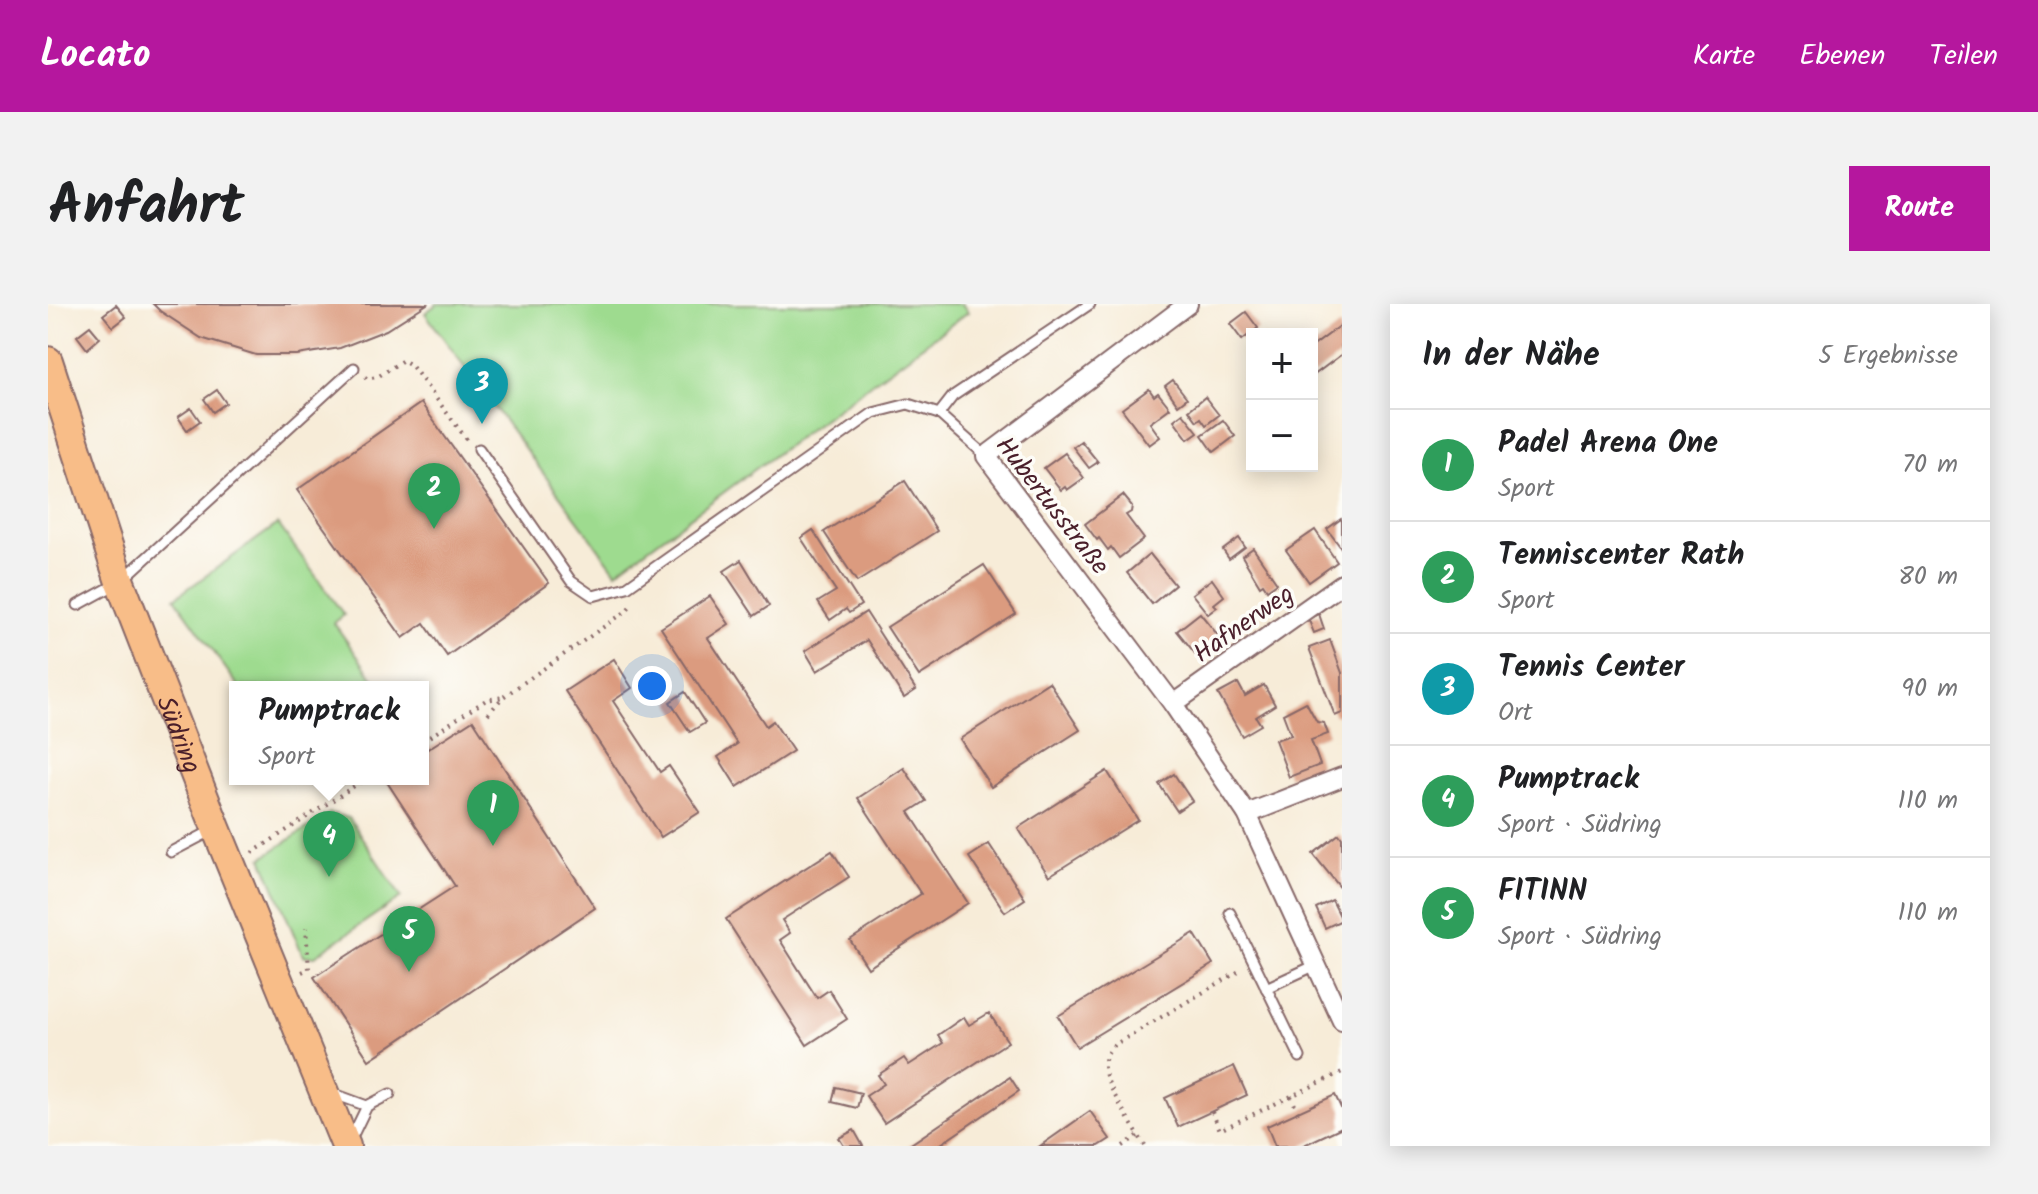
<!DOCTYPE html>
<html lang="de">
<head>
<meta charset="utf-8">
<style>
	body { margin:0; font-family:Kalam,sans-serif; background:#f2f2f2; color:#202124 }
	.controls { position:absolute; right:24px; top:24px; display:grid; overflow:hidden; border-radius:0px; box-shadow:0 4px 20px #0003 }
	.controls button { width:72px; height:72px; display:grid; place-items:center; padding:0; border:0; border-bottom:2px solid #e0e0e0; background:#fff; color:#202124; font:40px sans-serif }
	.you { position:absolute; left:604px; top:382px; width:28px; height:28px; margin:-20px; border:6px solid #fff; border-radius:50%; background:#1a73e8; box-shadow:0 0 0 12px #1a73e833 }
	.badge { display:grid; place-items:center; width:52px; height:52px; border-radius:50%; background:#b5179e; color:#fff; font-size:26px; font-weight:700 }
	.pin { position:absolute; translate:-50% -66px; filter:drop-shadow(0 2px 4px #0008) }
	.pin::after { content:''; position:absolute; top:42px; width:28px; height:24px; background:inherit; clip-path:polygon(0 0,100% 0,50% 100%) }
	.popup { position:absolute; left:181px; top:377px; width:200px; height:104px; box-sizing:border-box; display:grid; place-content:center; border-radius:0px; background:#fff; filter:drop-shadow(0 2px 6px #0005); font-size:26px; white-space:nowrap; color:#757577 }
	.popup b { font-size:30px; color:#202124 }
	.popup::after { content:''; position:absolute; left:50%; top:100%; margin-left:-16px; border:16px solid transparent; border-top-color:#fff }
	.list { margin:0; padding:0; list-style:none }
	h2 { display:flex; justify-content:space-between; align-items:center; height:104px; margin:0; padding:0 32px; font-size:34px }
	h2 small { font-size:26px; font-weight:400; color:#757577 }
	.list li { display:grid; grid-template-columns:52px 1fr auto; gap:24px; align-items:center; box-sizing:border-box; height:112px; padding:0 32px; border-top:2px solid #e0e0e0 }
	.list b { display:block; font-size:30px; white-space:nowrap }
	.list p { margin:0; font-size:26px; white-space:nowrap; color:#757577 }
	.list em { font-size:26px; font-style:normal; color:#757577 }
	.map { position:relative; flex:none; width:1294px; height:842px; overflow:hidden; border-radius:0px }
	header { display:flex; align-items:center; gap:48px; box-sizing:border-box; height:112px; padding:0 40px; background:#b5179e; color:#fff }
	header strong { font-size:38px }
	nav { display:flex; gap:44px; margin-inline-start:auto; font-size:28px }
	.intro { display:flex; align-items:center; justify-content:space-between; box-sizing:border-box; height:192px; padding:0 48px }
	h1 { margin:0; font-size:56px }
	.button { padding:20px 36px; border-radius:0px; background:#b5179e; color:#fff; font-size:28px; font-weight:700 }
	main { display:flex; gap:48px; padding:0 48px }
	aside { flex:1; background:#fff; border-radius:0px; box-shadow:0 4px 20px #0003 }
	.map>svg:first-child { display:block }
	.park { fill:#9edb8f; stroke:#747d5d; stroke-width:2 }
	.building { fill:#db9b7f }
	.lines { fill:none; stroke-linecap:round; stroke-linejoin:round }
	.lane-casing { stroke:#876768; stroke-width:13 }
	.street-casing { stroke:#876768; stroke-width:22 }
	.primary-casing { stroke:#876768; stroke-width:32 }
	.path { stroke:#876768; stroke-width:4; stroke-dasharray:2 6; stroke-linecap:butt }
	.lane { stroke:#fff; stroke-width:9 }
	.street { stroke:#fff; stroke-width:18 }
	.primary { stroke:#f8bd88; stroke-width:28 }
	.labels { text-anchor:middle; stroke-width:7; stroke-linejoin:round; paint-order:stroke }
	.street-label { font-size:26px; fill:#4a1f2b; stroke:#fdfcf7 }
</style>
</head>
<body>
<header>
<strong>Locato</strong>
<nav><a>Karte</a><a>Ebenen</a><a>Teilen</a></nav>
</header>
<div class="intro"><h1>Anfahrt</h1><a class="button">Route</a></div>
<main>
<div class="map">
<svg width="1294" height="842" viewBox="0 0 1294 842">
	<rect width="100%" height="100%" fill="#fdfcf7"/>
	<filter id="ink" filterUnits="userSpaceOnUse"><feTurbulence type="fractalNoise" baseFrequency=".0125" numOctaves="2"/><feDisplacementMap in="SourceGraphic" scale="16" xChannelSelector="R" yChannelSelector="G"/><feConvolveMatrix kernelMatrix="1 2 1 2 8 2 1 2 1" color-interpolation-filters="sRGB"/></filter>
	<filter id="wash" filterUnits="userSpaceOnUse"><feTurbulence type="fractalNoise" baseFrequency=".006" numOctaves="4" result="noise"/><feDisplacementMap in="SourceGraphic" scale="32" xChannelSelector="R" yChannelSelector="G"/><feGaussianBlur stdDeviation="1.8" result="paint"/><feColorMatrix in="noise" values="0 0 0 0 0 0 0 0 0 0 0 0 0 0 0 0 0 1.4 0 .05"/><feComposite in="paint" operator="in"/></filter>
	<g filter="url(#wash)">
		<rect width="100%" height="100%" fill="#f7ecd8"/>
		<!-- park -->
		<g class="park">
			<path d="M 389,0 L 914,0 L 920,8 L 568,268 L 377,9 Z"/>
			<path d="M 230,220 L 296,311 L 286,319 L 331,383 L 191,383 L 127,294 Z"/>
			<path d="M 282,509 L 301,514 L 353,593 L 267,652 L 255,652 L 214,554 Z"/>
		</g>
		<g id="blocks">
			<!-- building -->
			<g class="building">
				<path d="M 105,0 L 379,0 L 338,26 L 292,44 L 249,51 L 208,51 L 153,34 L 112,7 Z"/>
				<path d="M 68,1 L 78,13 L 65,23 L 55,11 Z"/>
				<path d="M 1198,8 L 1210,24 L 1194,36 L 1182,20 Z"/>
				<path d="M 42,22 L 52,34 L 39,45 L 29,32 Z"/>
				<path d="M 1292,22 L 1294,50 L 1266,71 L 1264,68 L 1264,43 Z"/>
				<path d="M 1125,76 L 1139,94 L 1130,101 L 1117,82 Z"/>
				<path d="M 1101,85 L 1106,92 L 1110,89 L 1122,104 L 1102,119 L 1112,133 L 1101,141 L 1074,105 Z"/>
				<path d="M 169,86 L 178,99 L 165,108 L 156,95 Z"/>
				<path d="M 1157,93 L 1171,111 L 1158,121 L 1153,114 L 1149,117 L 1141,106 Z"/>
				<path d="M 373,99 L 501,279 L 399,352 L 376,319 L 355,334 L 249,186 Z"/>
				<path d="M 143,104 L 152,117 L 139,126 L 130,113 Z"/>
				<path d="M 1135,109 L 1150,128 L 1140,135 L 1126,116 Z"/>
				<path d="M 1175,116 L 1187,132 L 1166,148 L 1154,131 Z"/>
				<path d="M 1033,137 L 1050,158 L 1041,164 L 1025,143 Z"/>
				<path d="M 1017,149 L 1036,174 L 1019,186 L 1017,183 L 1013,186 L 996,164 Z"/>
				<path d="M 857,177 L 889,227 L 809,278 L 776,228 Z"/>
				<path d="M 1075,191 L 1084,202 L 1083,208 L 1078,211 L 1096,235 L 1071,254 L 1063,243 L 1060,246 L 1051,234 L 1049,236 L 1037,220 Z"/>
				<path d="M 1293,215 L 1294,217 L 1294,245 L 1279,225 Z"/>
				<path d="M 765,226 L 813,301 L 801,309 L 798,305 L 782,316 L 770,298 L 788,287 L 753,234 Z"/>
				<path d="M 1267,226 L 1289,258 L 1261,278 L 1238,246 Z"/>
				<path d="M 1191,234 L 1197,243 L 1181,255 L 1175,246 Z"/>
				<path d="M 1205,244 L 1229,279 L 1219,286 L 1215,280 L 1212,282 L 1194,252 Z"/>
				<path d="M 1102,250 L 1127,281 L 1104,300 L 1079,269 Z"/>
				<path d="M 693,256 L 721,302 L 706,312 L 676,267 Z"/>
				<path d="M 936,261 L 968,310 L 871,372 L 839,323 Z"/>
				<path d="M 1164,275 L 1176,292 L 1166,300 L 1169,303 L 1160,310 L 1144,290 Z"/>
				<path d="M 662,292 L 681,320 L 660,334 L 718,422 L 725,417 L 745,447 L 689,483 L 670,453 L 689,440 L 613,324 Z"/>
				<path d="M 818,308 L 868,386 L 856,394 L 819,336 L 769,367 L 757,347 Z"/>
				<path d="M 1152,309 L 1173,335 L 1150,353 L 1129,327 Z"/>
				<path d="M 1271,310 L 1276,325 L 1266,329 L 1260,314 Z"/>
				<path d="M 1282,336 L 1294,369 L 1294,409 L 1287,412 L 1261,344 Z"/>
				<path d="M 566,355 L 584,384 L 565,397 L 612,468 L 621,462 L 652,508 L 613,533 L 517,387 Z"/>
				<path d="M 1001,378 L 1032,426 L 943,483 L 912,435 Z"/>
				<path d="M 1190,379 L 1197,392 L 1216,381 L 1227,401 L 1208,413 L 1213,421 L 1194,432 L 1170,390 Z"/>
				<path d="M 637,388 L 657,419 L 642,428 L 622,398 Z"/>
				<path d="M 1258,398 L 1269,418 L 1276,419 L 1280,430 L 1263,436 L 1272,461 L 1241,473 L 1227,436 L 1243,431 L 1235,410 Z"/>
				<path d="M 425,416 L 547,604 L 321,756 L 266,673 L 407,582 L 337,475 L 375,475 L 375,448 Z"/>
				<path d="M 856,464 L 878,497 L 861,508 L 920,599 L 820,664 L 802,636 L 873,590 L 810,494 Z"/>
				<path d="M 1059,467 L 1090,516 L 1001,572 L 970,524 Z"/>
				<path d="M 1126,470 L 1144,497 L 1129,507 L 1111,480 Z"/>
				<path d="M 1291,530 L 1294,534 L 1294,586 L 1265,550 Z"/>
				<path d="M 941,540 L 977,595 L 957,608 L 921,553 Z"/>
				<path d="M 784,547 L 801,573 L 734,616 L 742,629 L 732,636 L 769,694 L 781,686 L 799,715 L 759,741 L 678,615 Z"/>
				<path d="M 1284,596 L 1294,616 L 1277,624 L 1268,604 Z"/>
				<path d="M 1146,629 L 1165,660 L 1029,743 L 1010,712 Z"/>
				<path d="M 941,709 L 960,738 L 836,819 L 818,792 L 836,780 L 830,771 L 856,754 L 861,761 L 895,739 L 890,731 L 916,713 L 921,721 Z"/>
				<path d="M 1186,762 L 1199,791 L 1130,823 L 1117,794 Z"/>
				<path d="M 962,773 L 971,787 L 890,842 L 860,842 Z"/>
				<path d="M 788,783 L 813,789 L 809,804 L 784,798 Z"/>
				<path d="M 1287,791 L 1294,806 L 1294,823 L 1254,842 L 1227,842 L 1219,822 Z"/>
				<path d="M 1042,807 L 1062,835 L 1051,842 L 992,842 Z"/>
				<path d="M 806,826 L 815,842 L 796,842 L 791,834 Z"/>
			</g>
		</g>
	</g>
	<g filter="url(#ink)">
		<use href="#blocks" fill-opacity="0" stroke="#876768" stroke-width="2"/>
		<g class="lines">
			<defs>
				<g id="lane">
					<path d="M 891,110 L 905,92 L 1042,0"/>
					<path d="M 431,145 L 523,277 L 545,292 L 579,283 L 825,109 L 860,100 L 891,110 L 938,152"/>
					<path d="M 30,301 L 72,278 L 306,64"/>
					<path d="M 123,548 L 165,526"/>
					<path d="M 1182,609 L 1252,753"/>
					<path d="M 1218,684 L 1268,661"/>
					<path d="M 281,788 L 319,802"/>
					<path d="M 303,835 L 319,802 L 342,790"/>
				</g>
				<g id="street">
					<path d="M 1140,0 L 938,152 L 1125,400 L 1199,510 L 1294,717"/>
					<path d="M 1125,400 L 1294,280"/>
					<path d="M 1199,510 L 1294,473"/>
				</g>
				<g id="primary">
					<path id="s1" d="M 0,57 L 72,278 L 168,524 L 298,842"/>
				</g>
			</defs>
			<!-- lane casing -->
			<use href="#lane" class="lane-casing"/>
			<!-- street casing -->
			<use href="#street" class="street-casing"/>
			<!-- primary casing -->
			<use href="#primary" class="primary-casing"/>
			<!-- path -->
			<g class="path">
				<path d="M 317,73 L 320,75 L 331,72 L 355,56 L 363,61 L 420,137"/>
				<path d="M 440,410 L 455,393 L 577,308 L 585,299"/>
				<path d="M 375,437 L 438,396 L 455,393"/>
				<path d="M 204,549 L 317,475"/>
				<path d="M 254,668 L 261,665 L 258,624"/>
				<path d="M 1243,792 L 1250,808"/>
				<path d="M 1164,808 L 1172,826 L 1294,768"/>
				<path d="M 1075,842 L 1091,831"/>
				<path d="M 1097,842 C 1087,825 1057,781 1056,763 C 1056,754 1061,747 1066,741 L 1193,666"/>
			</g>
			<!-- lane -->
			<use href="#lane" class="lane"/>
			<!-- street -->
			<use href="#street" class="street"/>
			<!-- primary -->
			<use href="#primary" class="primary"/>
		</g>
	</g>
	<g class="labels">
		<!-- street labels -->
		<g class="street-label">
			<text transform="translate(1005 201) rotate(52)" y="9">Hubertusstraße</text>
			<text transform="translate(1195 319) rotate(-35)" y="9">Hafnerweg</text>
			<text dy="9" stroke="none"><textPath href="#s1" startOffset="396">Südring</textPath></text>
		</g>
	</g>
</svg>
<div class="controls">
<button>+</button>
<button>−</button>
</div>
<div class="you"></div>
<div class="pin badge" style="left:445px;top:542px;background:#2e9e5b">1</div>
<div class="pin badge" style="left:386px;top:225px;background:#2e9e5b">2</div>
<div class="pin badge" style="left:434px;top:120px;background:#0f9aa8">3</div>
<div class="pin badge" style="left:281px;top:573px;background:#2e9e5b">4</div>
<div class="popup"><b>Pumptrack</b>Sport</div>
<div class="pin badge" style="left:361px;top:668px;background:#2e9e5b">5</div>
</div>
<aside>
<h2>In der Nähe<small>5 Ergebnisse</small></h2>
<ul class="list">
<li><span class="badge" style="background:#2e9e5b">1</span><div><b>Padel Arena One</b><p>Sport</p></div><em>70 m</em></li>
<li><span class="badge" style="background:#2e9e5b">2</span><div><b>Tenniscenter Rath</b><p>Sport</p></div><em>80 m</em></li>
<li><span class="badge" style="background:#0f9aa8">3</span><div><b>Tennis Center</b><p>Ort</p></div><em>90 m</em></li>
<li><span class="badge" style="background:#2e9e5b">4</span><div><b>Pumptrack</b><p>Sport · Südring</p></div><em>110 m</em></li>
<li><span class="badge" style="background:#2e9e5b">5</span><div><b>FITINN</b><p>Sport · Südring</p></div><em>110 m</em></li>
</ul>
</aside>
</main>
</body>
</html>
